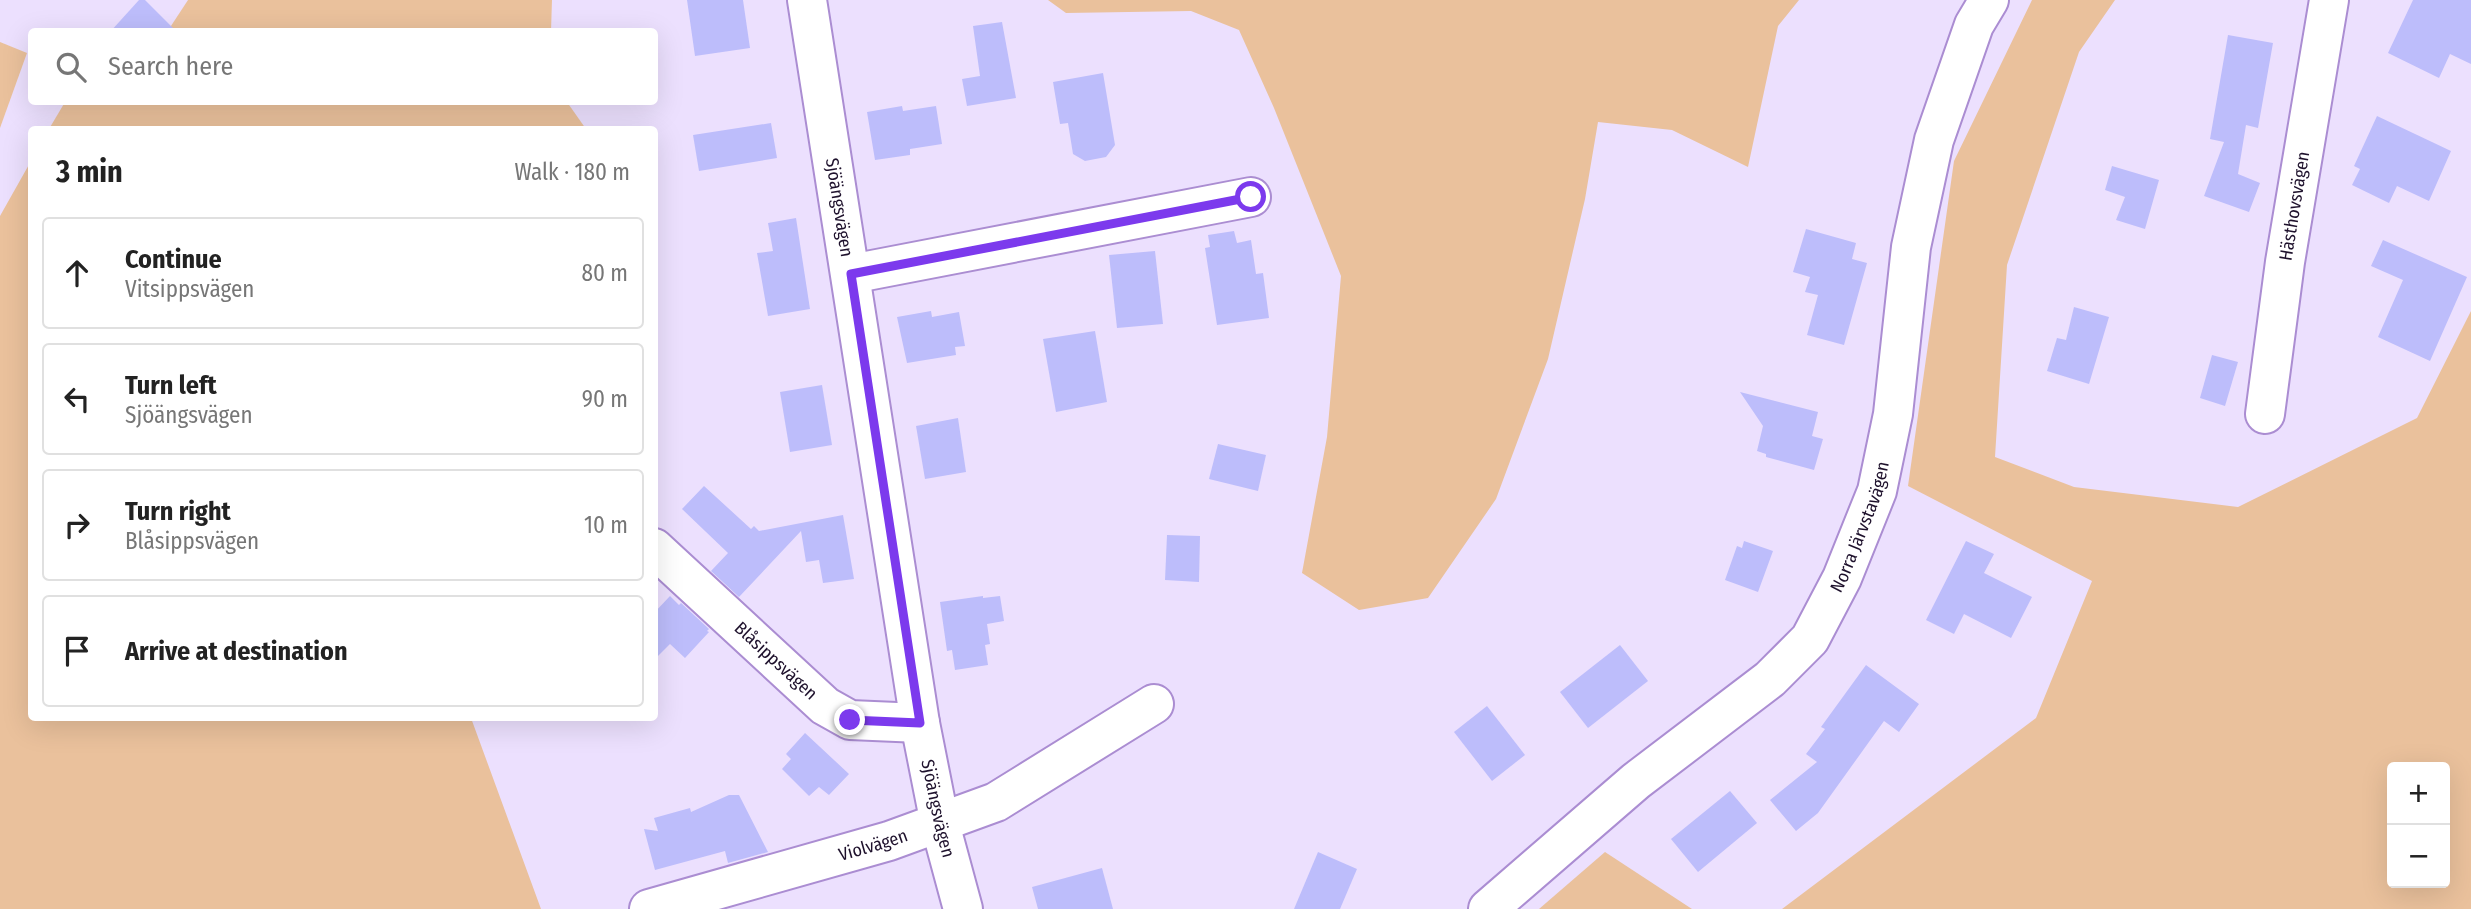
<!DOCTYPE html>
<html lang="en">
<head>
<meta charset="utf-8">
<style>
	body { margin:0; font-family:"Fira Sans Condensed",sans-serif; background:#f2f2f2; color:#222 }
	.controls { position:absolute; right:21px; bottom:21px; display:grid; overflow:hidden; border-radius:7px; box-shadow:0 7px 28px #0002 }
	.controls button { width:63px; height:63px; display:grid; place-items:center; padding:0; border:0; border-bottom:2px solid #e0e0e0; background:#fff; color:#222; font:35px sans-serif }
	.stop { position:absolute; width:21px; height:21px; margin:-16px; border:5px solid #7c3aed; border-radius:50%; background:#fff }
	.stop.end { background:#7c3aed; border-color:#fff; box-shadow:0 2px 7px #0008 }
	.list { margin:0; padding:0; list-style:none }
	h2 { display:flex; justify-content:space-between; align-items:center; height:91px; margin:0; padding:0 28px; font-size:30px }
	h2 small { font-size:23px; font-weight:400; color:#767676 }
	.list li { display:grid; grid-template-columns:46px 1fr auto; gap:21px; align-items:center; box-sizing:border-box; height:112px; margin:0 14px 14px; padding:0 14px; border:2px solid #e0e0e0; border-radius:7px }
	.list b { display:block; font-size:26px; white-space:nowrap }
	.list p { margin:0; font-size:23px; white-space:nowrap; color:#767676 }
	.list em { font-size:23px; font-style:normal; color:#767676 }
	.icon { flex:none; width:38px; height:38px; fill:none; stroke:currentColor; stroke-width:2; stroke-linecap:round; stroke-linejoin:round }
	.map { position:relative; flex:none; width:2471px; height:909px; overflow:hidden }
	.search { position:absolute; background:#fff; box-shadow:0 7px 28px #0002; left:28px; top:28px; width:630px; height:77px; display:flex; align-items:center; gap:18px; box-sizing:border-box; padding:0 24px; border-radius:7px; color:#767676; font-size:26px }
	.panel { position:absolute; background:#fff; box-shadow:0 7px 28px #0002; left:28px; top:126px; width:630px; height:595px; border-radius:7px }
	.map>svg:first-child { display:block }
	.green { fill:#eac19c; fill-rule:evenodd }
	.building { fill:#bdbdfb }
	.lines { fill:none; stroke-linecap:round; stroke-linejoin:round }
	.minor-casing { stroke:#ab8dd2; stroke-width:42 }
	.minor { stroke:#fff; stroke-width:38 }
	.route { stroke:#7c3aed; stroke-width:9 }
	.labels { text-anchor:middle; stroke-width:7; stroke-linejoin:round; paint-order:stroke }
	.street-label { font-size:18px; fill:#1e112c; stroke:#fff }
</style>
</head>
<body>
<div class="map">
<svg width="2471" height="909" viewBox="0 0 2471 909">
	<rect width="100%" height="100%" fill="#ece0fe"/>
	<!-- green -->
	<g class="green">
		<path d="M 188,0 L 552,0 L 551,31 L 167,32 Z"/>
		<path d="M 1048,0 L 1799,0 L 1778,26 L 1748,167 L 1672,130 L 1598,122 L 1585,199 L 1548,359 L 1496,499 L 1428,598 L 1359,610 L 1302,573 L 1327,437 L 1341,276 L 1274,108 L 1239,30 L 1191,11 L 1066,13 Z"/>
		<path d="M 2032,0 L 2115,0 L 2079,52 L 2007,265 L 1995,457 L 2074,487 L 2238,507 L 2417,418 L 2471,311 L 2471,909 L 1782,909 L 2036,718 L 2092,581 L 1908,486 L 1954,161 ZM 2392,767 L 2445,767 L 2445,883 L 2392,883 Z"/>
		<path d="M 0,42 L 27,53 L 0,128 Z"/>
		<path d="M 65,102 L 567,102 L 586,129 L 49,129 Z"/>
		<path d="M 31,161 L 32,718 L 471,718 L 541,909 L 0,909 L 0,216 Z"/>
		<path d="M 1605,852 L 1692,909 L 1539,909 Z"/>
	</g>
	<!-- building -->
	<g class="building">
		<path d="M 139,0 L 145,0 L 177,32 L 110,32 Z"/>
		<path d="M 687,0 L 743,0 L 750,48 L 695,56 Z"/>
		<path d="M 2413,0 L 2471,0 L 2471,64 L 2450,54 L 2439,78 L 2388,53 Z"/>
		<path d="M 1002,22 L 1016,98 L 967,106 L 962,79 L 980,76 L 973,26 Z"/>
		<path d="M 2228,35 L 2273,43 L 2258,128 L 2246,125 L 2238,174 L 2260,183 L 2249,212 L 2204,196 L 2224,142 L 2210,139 Z"/>
		<path d="M 1103,73 L 1115,145 L 1106,157 L 1085,161 L 1073,154 L 1068,123 L 1060,124 L 1053,82 Z"/>
		<path d="M 902,106 L 903,111 L 936,106 L 942,144 L 910,149 L 910,155 L 875,160 L 867,112 Z"/>
		<path d="M 2377,116 L 2451,151 L 2429,201 L 2397,186 L 2389,203 L 2352,185 L 2360,169 L 2354,166 Z"/>
		<path d="M 771,123 L 777,158 L 699,171 L 693,135 Z"/>
		<path d="M 2112,166 L 2159,180 L 2145,229 L 2116,220 L 2125,197 L 2105,190 Z"/>
		<path d="M 796,218 L 810,309 L 768,316 L 757,253 L 773,251 L 768,223 Z"/>
		<path d="M 1806,229 L 1856,243 L 1852,259 L 1867,263 L 1844,345 L 1807,335 L 1818,295 L 1805,292 L 1810,277 L 1793,272 Z"/>
		<path d="M 1234,231 L 1237,243 L 1251,240 L 1256,274 L 1263,273 L 1269,318 L 1217,325 L 1205,248 L 1210,247 L 1208,235 Z"/>
		<path d="M 2383,240 L 2467,277 L 2430,361 L 2378,337 L 2403,280 L 2371,266 Z"/>
		<path d="M 1155,251 L 1163,324 L 1117,328 L 1109,255 Z"/>
		<path d="M 2074,307 L 2109,317 L 2089,384 L 2047,371 L 2057,338 L 2066,340 Z"/>
		<path d="M 931,311 L 932,317 L 959,312 L 965,346 L 955,347 L 956,355 L 907,363 L 897,317 Z"/>
		<path d="M 1095,331 L 1107,402 L 1056,412 L 1043,339 Z"/>
		<path d="M 2212,355 L 2238,362 L 2225,406 L 2200,398 Z"/>
		<path d="M 822,385 L 832,445 L 790,452 L 780,392 Z"/>
		<path d="M 1740,392 L 1818,412 L 1812,436 L 1823,439 L 1814,470 L 1766,457 L 1766,454 L 1757,451 L 1763,426 Z"/>
		<path d="M 958,418 L 966,472 L 925,479 L 916,426 Z"/>
		<path d="M 1218,444 L 1266,455 L 1258,491 L 1209,479 Z"/>
		<path d="M 704,486 L 751,529 L 754,526 L 759,531 L 843,515 L 854,579 L 823,583 L 819,560 L 806,562 L 801,531 L 739,597 L 711,571 L 728,553 L 682,509 Z"/>
		<path d="M 1167,535 L 1200,536 L 1199,582 L 1165,580 Z"/>
		<path d="M 1744,541 L 1773,551 L 1758,592 L 1725,580 L 1737,546 L 1742,548 Z"/>
		<path d="M 1966,541 L 1994,554 L 1984,573 L 2032,597 L 2011,638 L 1964,614 L 1954,634 L 1926,620 Z"/>
		<path d="M 670,596 L 679,605 L 681,603 L 709,629 L 707,631 L 709,632 L 685,658 L 670,644 L 654,660 L 654,613 Z"/>
		<path d="M 983,596 L 983,598 L 1000,596 L 1004,621 L 987,624 L 990,644 L 985,645 L 988,665 L 955,670 L 952,650 L 947,651 L 940,602 Z"/>
		<path d="M 1620,645 L 1648,681 L 1588,728 L 1560,692 Z"/>
		<path d="M 1866,665 L 1919,704 L 1899,732 L 1884,721 L 1818,813 L 1796,831 L 1770,800 L 1817,762 L 1806,754 L 1825,729 L 1821,727 Z"/>
		<path d="M 1487,706 L 1525,755 L 1492,781 L 1454,732 Z"/>
		<path d="M 805,733 L 849,774 L 829,795 L 819,787 L 809,796 L 782,769 L 791,759 L 786,754 Z"/>
		<path d="M 1730,791 L 1757,823 L 1698,872 L 1671,839 Z"/>
		<path d="M 729,795 L 739,795 L 768,852 L 728,863 L 725,851 L 655,870 L 644,829 L 658,831 L 654,818 L 690,808 L 691,812 Z"/>
		<path d="M 1318,852 L 1357,869 L 1340,909 L 1294,909 Z"/>
		<path d="M 1102,868 L 1113,909 L 1038,909 L 1032,887 Z"/>
	</g>
	<g class="lines">
		<defs>
			<g id="minor">
				<path id="s1" d="M 807,0 L 920,723 L 940,824 L 963,909"/>
				<path d="M 851,274 L 1251,197"/>
				<path id="s2" d="M 2265,414 L 2285,262 L 2329,0"/>
				<path id="s3" d="M 654,548 L 825,706 L 850,720 L 920,723"/>
				<path id="s4" d="M 649,909 L 889,841 L 996,802 L 1154,704"/>
				<path id="s5" d="M 1488,909 L 1636,781 L 1770,679 L 1810,639 L 1842,578 L 1877,491 L 1893,414 L 1911,247 L 1934,140 L 1974,25 L 1989,0"/>
			</g>
		</defs>
		<!-- minor casing -->
		<use href="#minor" class="minor-casing"/>
		<!-- minor -->
		<use href="#minor" class="minor"/>
	</g>
	<g class="lines">
		<!-- route -->
		<path class="route" d="M 850,720 L 920,723 L 851,274 L 1251,197"/>
	</g>
	<g class="labels">
		<!-- street labels -->
		<g class="street-label">
			<text dy="6" stroke="none"><textPath href="#s2" startOffset="210">Hästhovsvägen</textPath></text>
			<text dy="6" stroke="none"><textPath href="#s1" startOffset="210">Sjöängsvägen</textPath></text>
			<text dy="6" stroke="none"><textPath href="#s5" startOffset="544">Norra Järvstavägen</textPath></text>
			<text dy="6" stroke="none"><textPath href="#s3" startOffset="166">Blåsippsvägen</textPath></text>
			<text dy="6" stroke="none"><textPath href="#s1" startOffset="819">Sjöängsvägen</textPath></text>
			<text dy="6" stroke="none"><textPath href="#s4" startOffset="233">Violvägen</textPath></text>
		</g>
	</g>
</svg>
<div class="controls">
<button>+</button>
<button>−</button>
</div>
<div class="stop" style="left:1251px;top:197px"></div>
<div class="stop end" style="left:850px;top:720px"></div>
<div class="search"><svg class="icon" aria-label="search" viewBox="0 0 24 24"><circle cx="10" cy="10" r="6"/><path d="M15 15l6 6"/></svg>Search here</div>
<section class="panel">
<h2>3 min<small>Walk · 180 m</small></h2>
<ul class="list">
<li><svg class="icon" aria-label="ahead" viewBox="0 0 24 24"><path d="M12 20V5M6 11l6-6 6 6"/></svg><div><b>Continue</b><p>Vitsippsvägen</p></div><em>80 m</em></li>
<li><svg class="icon" aria-label="left" viewBox="0 0 24 24"><path d="M17 20v-9H6M10 6l-5 5 5 5"/></svg><div><b>Turn left</b><p>Sjöängsvägen</p></div><em>90 m</em></li>
<li><svg class="icon" aria-label="right" viewBox="0 0 24 24"><path d="M7 20v-9h11M14 6l5 5-5 5"/></svg><div><b>Turn right</b><p>Blåsippsvägen</p></div><em>10 m</em></li>
<li><svg class="icon" aria-label="arrive" viewBox="0 0 24 24"><path d="M6 21V4h12l-3 4 3 4H6"/></svg><div><b>Arrive at destination</b></div></li>
</ul>
</section>
</div>
</body>
</html>
